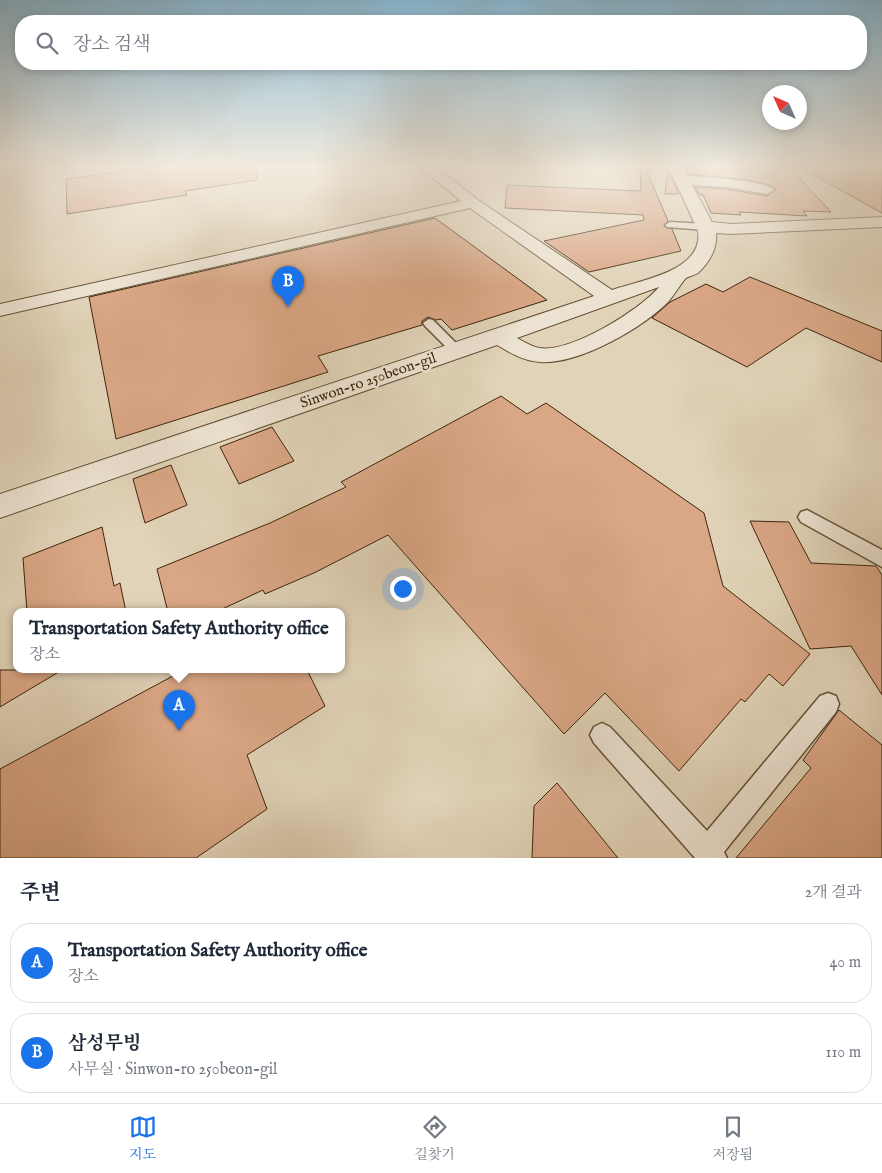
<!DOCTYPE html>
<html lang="ko">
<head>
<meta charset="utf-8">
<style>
	body { margin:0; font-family:"IM FELL English","Noto Serif KR",serif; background:#f6f6f7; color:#1f2937 }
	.compass { position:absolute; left:762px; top:85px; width:45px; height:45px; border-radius:50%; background:#fff; box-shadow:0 2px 8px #0003; rotate:315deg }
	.you { position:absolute; left:402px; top:588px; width:18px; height:18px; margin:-12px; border:4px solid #fff; border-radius:50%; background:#1a73e8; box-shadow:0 0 0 8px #1a73e833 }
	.badge { display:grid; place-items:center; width:32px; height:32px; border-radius:50%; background:#1a73e8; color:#fff; font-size:16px; font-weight:700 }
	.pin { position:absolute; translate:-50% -41px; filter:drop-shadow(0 1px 2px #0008) }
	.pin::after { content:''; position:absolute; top:26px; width:18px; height:15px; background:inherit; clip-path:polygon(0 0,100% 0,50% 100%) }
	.popup { position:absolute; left:13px; top:608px; width:332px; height:65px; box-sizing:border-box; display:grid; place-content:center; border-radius:10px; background:#fff; filter:drop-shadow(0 1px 4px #0005); font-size:16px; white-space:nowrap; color:#747a83 }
	.popup b { font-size:19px; color:#1f2937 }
	.popup::after { content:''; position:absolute; left:50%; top:100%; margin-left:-10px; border:10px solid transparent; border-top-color:#fff }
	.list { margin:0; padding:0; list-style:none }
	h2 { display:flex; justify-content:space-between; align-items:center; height:65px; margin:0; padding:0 20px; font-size:21px }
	h2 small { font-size:16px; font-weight:400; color:#747a83 }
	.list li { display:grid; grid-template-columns:32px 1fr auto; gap:15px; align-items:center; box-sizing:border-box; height:80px; margin:0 10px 10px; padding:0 10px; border:1px solid #e0e1e3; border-radius:20px }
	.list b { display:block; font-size:19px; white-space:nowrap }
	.list p { margin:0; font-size:16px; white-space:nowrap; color:#747a83 }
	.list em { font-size:16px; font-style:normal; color:#747a83 }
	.icon { flex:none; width:28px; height:28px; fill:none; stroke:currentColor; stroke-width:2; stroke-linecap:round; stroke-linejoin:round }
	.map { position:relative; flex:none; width:882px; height:858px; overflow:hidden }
	.search { position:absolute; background:#fff; box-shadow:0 2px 8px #0003; left:15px; right:15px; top:15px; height:55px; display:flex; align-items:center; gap:12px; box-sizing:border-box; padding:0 18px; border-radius:20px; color:#747a83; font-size:19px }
	.sheet { height:245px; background:#fff }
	nav { display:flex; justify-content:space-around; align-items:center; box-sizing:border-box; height:70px; border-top:1px solid #e0e1e3; background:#fff; font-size:14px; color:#747a83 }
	nav a { display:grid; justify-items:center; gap:2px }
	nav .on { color:#1a73e8 }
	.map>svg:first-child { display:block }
	.building { fill:#daa786; stroke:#3d260a }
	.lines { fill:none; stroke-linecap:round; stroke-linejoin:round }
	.lane-casing { stroke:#665136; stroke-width:3 }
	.street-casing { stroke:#665136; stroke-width:2 }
	.lane { fill:#ece2d1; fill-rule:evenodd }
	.street { fill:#ece2d1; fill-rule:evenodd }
	.labels { text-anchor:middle; stroke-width:5; stroke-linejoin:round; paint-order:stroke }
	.street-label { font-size:15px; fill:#3d260a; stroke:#ece2d1 }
</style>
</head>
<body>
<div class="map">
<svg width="882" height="858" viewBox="0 0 882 858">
	<rect width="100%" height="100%" fill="#e1d3b8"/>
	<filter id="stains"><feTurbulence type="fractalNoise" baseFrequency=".004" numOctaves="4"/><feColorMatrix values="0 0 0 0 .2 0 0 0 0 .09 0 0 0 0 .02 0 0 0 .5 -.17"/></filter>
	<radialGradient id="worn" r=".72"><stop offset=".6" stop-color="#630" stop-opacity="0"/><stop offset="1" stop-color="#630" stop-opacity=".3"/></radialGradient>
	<!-- building -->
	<g class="building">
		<path d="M 151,167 L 256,167 L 257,180 L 185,191 L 187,195 L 67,214 L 66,179 Z"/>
		<path d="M 640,167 L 645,167 L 668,221 L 664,226 L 672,229 L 681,251 L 589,272 L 544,241 L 644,220 L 643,215 L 505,208 L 507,185 L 641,191 Z"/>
		<path d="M 685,167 L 789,167 L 831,212 L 803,211 L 807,216 L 739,212 L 741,215 L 711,213 L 703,195 L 700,195 L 695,187 L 726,189 L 767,196 L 776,189 L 769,185 L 748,180 L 688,174 Z"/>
		<path d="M 799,167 L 882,167 L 882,213 Z"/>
		<path d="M 668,170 L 679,194 L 665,194 Z"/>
		<path d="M 435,218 L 547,300 L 452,330 L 441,319 L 436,320 L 428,317 L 422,321 L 422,325 L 318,356 L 328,372 L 116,439 L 89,297 Z"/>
		<path d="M 750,277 L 882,331 L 882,362 L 806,328 L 747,367 L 652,318 L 670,302 L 706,284 L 723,292 Z"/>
		<path d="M 501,396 L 527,414 L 546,403 L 704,513 L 723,586 L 810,654 L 783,686 L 769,674 L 745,702 L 741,699 L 679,771 L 605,693 L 564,734 L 388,535 L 316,572 L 265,594 L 263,590 L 216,612 L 168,612 L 157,569 L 270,523 L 346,487 L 341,482 Z"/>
		<path d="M 272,427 L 294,461 L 239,484 L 220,447 Z"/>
		<path d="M 171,465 L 187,505 L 145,523 L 133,479 Z"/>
		<path d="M 750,521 L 789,522 L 811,563 L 876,566 L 882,575 L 882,695 L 851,646 L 810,649 Z"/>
		<path d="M 102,527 L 114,586 L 120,583 L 126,612 L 27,612 L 23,558 Z"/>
		<path d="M 0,670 L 62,670 L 0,707 Z"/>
		<path d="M 184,670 L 307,670 L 325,706 L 247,755 L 267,809 L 196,858 L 0,858 L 0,769 Z"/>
		<path d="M 839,710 L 882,745 L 882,858 L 736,858 L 811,768 L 803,760 Z"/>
		<path d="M 557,783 L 618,858 L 532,858 L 534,806 Z"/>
	</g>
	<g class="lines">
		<defs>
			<g id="lane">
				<path d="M 670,222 L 706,224 L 711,227 L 706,230 L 667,227 L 665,225 Z"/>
				<path d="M 429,319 L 433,320 L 460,347 L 462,350 L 460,353 L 452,353 L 425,326 L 423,323 Z"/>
				<path d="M 807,510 L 882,550 L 882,567 L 801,522 L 798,517 L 801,512 Z"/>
				<path d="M 828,693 L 836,696 L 839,704 L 836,712 L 724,852 L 727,858 L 695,858 L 594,743 L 590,735 L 594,727 L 602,723 L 610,727 L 707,831 L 820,696 Z"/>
			</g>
			<path id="street" d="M 420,167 L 436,167 L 478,200 L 612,290 C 641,280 704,271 698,231 L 669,167 L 683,167 L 687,176 C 702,177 767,180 774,190 L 767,194 L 726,187 L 692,185 L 712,222 L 731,224 L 882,217 L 882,227 L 731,234 L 716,233 C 718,248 709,263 698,273 C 693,276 688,276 685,279 C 679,286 675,294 669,301 C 643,328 578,365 540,362 C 524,361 510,353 497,345 L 0,518 L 0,494 L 594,296 L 470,208 L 0,316 L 0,304 L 461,201 ZM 659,287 C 639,311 570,353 539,348 C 531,346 524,342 517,338 Z"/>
		</defs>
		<!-- lane casing -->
		<use href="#lane" class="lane-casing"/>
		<!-- street casing -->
		<use href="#street" class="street-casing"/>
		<!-- lane -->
		<use href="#lane" class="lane"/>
		<!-- street -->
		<use href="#street" class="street"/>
	</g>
	<!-- sky -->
	<linearGradient id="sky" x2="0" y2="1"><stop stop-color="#87b6d0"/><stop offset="0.58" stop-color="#f2ebdf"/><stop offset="1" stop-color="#f2ebdf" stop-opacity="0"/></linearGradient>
	<rect width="882" height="287" fill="url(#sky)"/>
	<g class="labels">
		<!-- street labels -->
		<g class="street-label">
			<text transform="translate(368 380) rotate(-19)" y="5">Sinwon-ro 250beon-gil</text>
		</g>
	</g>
	<rect width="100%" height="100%" filter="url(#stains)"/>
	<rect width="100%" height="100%" fill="url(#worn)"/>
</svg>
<svg class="compass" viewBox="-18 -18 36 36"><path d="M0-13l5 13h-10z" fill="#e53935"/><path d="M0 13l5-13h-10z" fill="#747a83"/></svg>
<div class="you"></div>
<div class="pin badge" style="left:179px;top:731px">A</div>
<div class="popup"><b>Transportation Safety Authority office</b>장소</div>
<div class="pin badge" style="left:288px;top:307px">B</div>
<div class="search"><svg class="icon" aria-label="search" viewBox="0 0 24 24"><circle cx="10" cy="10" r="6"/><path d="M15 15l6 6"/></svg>장소 검색</div>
</div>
<section class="sheet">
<h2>주변<small>2개 결과</small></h2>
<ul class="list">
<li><span class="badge">A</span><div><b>Transportation Safety Authority office</b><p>장소</p></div><em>40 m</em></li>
<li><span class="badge">B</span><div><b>삼성무빙</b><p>사무실 · Sinwon-ro 250beon-gil</p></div><em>110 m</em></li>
</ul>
</section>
<nav>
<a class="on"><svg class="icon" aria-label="map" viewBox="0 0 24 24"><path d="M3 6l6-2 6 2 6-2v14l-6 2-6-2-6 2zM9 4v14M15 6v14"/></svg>지도</a>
<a><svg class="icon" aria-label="directions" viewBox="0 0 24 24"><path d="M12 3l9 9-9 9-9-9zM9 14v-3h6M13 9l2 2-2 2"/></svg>길찾기</a>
<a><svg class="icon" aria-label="saved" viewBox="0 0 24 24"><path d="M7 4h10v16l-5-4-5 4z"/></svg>저장됨</a>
</nav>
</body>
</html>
